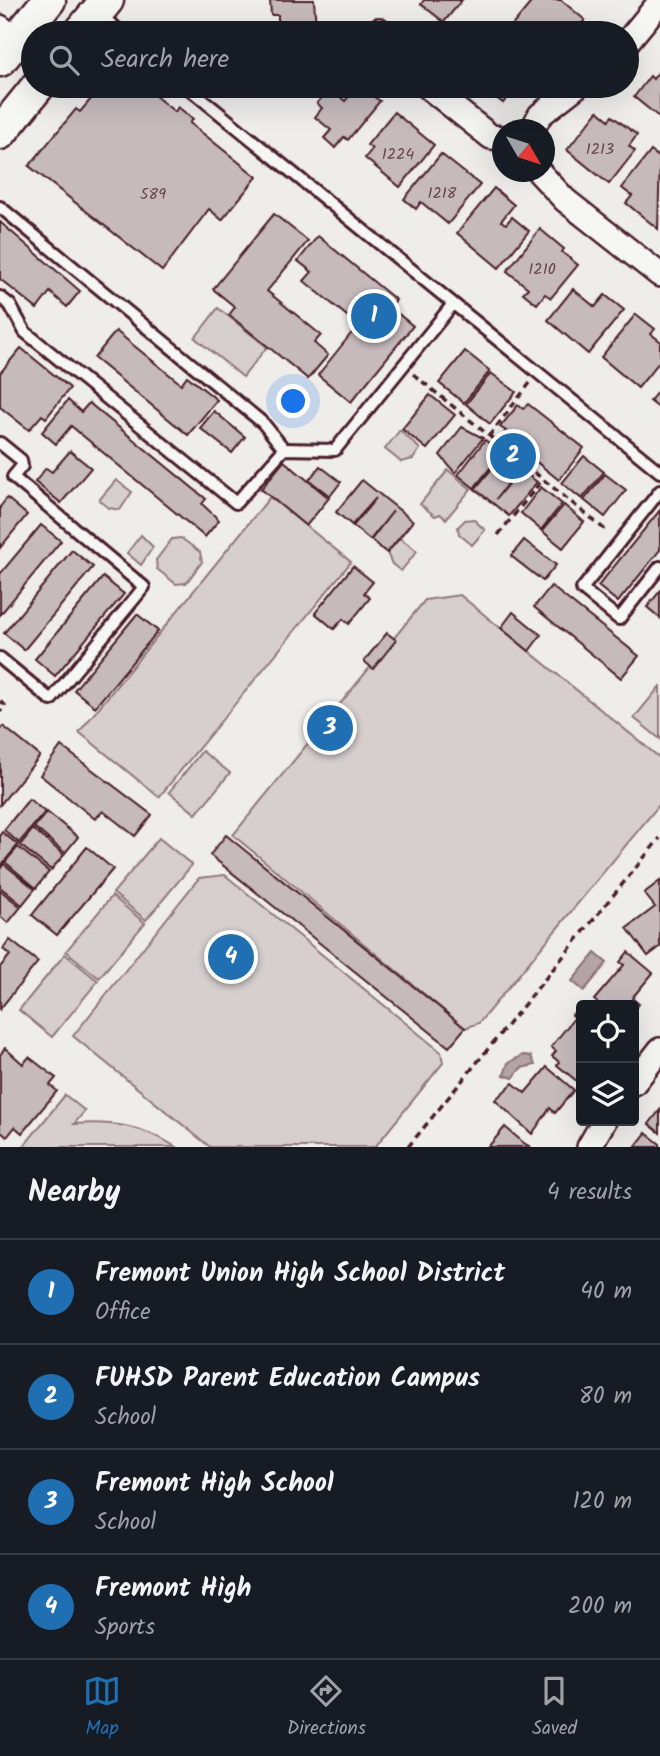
<!DOCTYPE html>
<html lang="en">
<head>
<meta charset="utf-8">
<style>
	body { margin:0; font-family:Kalam,sans-serif; background:#242831; color:#f1f3f6 }
	.controls { position:absolute; right:21px; bottom:21px; display:grid; overflow:hidden; border-radius:7px; box-shadow:0 7px 28px #0002 }
	.controls button { width:63px; height:63px; display:grid; place-items:center; padding:0; border:0; border-bottom:2px solid #363941; background:#171b24; color:#f1f3f6; font:35px sans-serif }
	.compass { position:absolute; left:492px; top:119px; width:63px; height:63px; border-radius:50%; background:#171b24; box-shadow:0 7px 28px #0002; rotate:129deg }
	.you { position:absolute; left:294px; top:402px; width:24px; height:24px; margin:-18px; border:5px solid #fff; border-radius:50%; background:#1a73e8; box-shadow:0 0 0 10px #1a73e833 }
	.badge { display:grid; place-items:center; width:46px; height:46px; border-radius:50%; background:#1f6fb2; color:#fff; font-size:23px; font-weight:700 }
	.pin { position:absolute; translate:-50% -50%; border:4px solid #fff; box-shadow:0 2px 7px #0006 }
	.list { margin:0; padding:0; list-style:none }
	h2 { display:flex; justify-content:space-between; align-items:center; height:91px; margin:0; padding:0 28px; font-size:30px }
	h2 small { font-size:23px; font-weight:400; color:#9ea1a6 }
	.list li { display:grid; grid-template-columns:46px 1fr auto; gap:21px; align-items:center; box-sizing:border-box; height:105px; padding:0 28px; border-top:2px solid #363941 }
	.list b { display:block; font-size:26px; white-space:nowrap }
	.list p { margin:0; font-size:23px; white-space:nowrap; color:#9ea1a6 }
	.list em { font-size:23px; font-style:normal; color:#9ea1a6 }
	.icon { flex:none; width:38px; height:38px; fill:none; stroke:currentColor; stroke-width:2; stroke-linecap:round; stroke-linejoin:round }
	.map { position:relative; flex:none; width:660px; height:1147px; overflow:hidden }
	.search { position:absolute; background:#171b24; box-shadow:0 7px 28px #0002; left:21px; right:21px; top:21px; height:77px; display:flex; align-items:center; gap:18px; box-sizing:border-box; padding:0 24px; border-radius:38px; color:#9ea1a6; font-size:26px }
	.sheet { height:511px; background:#171b24 }
	nav { display:flex; justify-content:space-around; align-items:center; box-sizing:border-box; height:98px; border-top:2px solid #363941; background:#171b24; font-size:19px; color:#9ea1a6 }
	nav a { display:grid; justify-items:center; gap:4px }
	nav .on { color:#1f6fb2 }
	.map>svg:first-child { display:block }
	.green { fill:#d7cfce; stroke:#90777c; stroke-width:2 }
	.water { fill:#b4a4a5; stroke:#8a6f74; stroke-width:2 }
	.building { fill:#c6babb; stroke:#4a1f2b; stroke-width:2 }
	.lines { fill:none; stroke-linecap:round; stroke-linejoin:round }
	.lane-casing { stroke:#4a1f2b; stroke-width:16 }
	.street-casing { stroke:#4a1f2b; stroke-width:28 }
	.secondary-casing { stroke:#4a1f2b; stroke-width:37 }
	.path { stroke:#4a1f2b; stroke-width:3.5; stroke-dasharray:7 5; stroke-linecap:butt }
	.lane { stroke:#f6f6f2; stroke-width:10 }
	.street { stroke:#f6f6f2; stroke-width:23 }
	.secondary { stroke:#f6f6f2; stroke-width:32 }
	.labels { text-anchor:middle; stroke-width:7; stroke-linejoin:round; paint-order:stroke }
	.number-label { font-size:16px; fill:#69464f }
</style>
</head>
<body>
<div class="map">
<svg width="660" height="1147" viewBox="0 0 660 1147">
	<rect width="100%" height="100%" fill="#efedea"/>
	<filter id="ink" filterUnits="userSpaceOnUse"><feTurbulence type="fractalNoise" baseFrequency=".0143" numOctaves="2"/><feDisplacementMap in="SourceGraphic" scale="14" xChannelSelector="R" yChannelSelector="G"/><feConvolveMatrix kernelMatrix="1 2 1 2 8 2 1 2 1" color-interpolation-filters="sRGB"/></filter>
	<g filter="url(#ink)">
		<!-- green -->
		<g class="green">
			<path d="M 218,308 L 267,347 L 243,377 L 195,338 Z"/>
			<path d="M 400,430 L 420,449 L 413,459 L 401,462 L 385,449 Z"/>
			<path d="M 448,470 L 471,489 L 446,519 L 440,514 L 435,516 L 420,504 Z"/>
			<path d="M 116,480 L 132,492 L 120,510 L 109,508 L 99,500 Z"/>
			<path d="M 270,497 L 351,562 L 159,797 L 79,732 Z"/>
			<path d="M 473,519 L 485,530 L 472,545 L 459,534 L 458,527 L 465,520 Z"/>
			<path d="M 141,535 L 153,547 L 141,565 L 127,553 Z"/>
			<path d="M 181,538 L 200,552 L 202,562 L 186,583 L 176,584 L 157,569 L 156,560 L 172,539 Z"/>
			<path d="M 400,538 L 417,551 L 401,571 L 392,564 L 387,553 Z"/>
			<path d="M 460,595 L 660,758 L 660,804 L 479,1023 L 465,1028 L 233,835 L 425,600 Z"/>
			<path d="M 660,686 L 660,739 L 634,718 Z"/>
			<path d="M 202,751 L 230,773 L 196,814 L 169,792 Z"/>
			<path d="M 159,838 L 192,865 L 146,920 L 113,893 Z"/>
			<path d="M 225,875 L 441,1052 L 443,1063 L 375,1147 L 210,1147 L 73,1036 L 199,878 Z"/>
			<path d="M 112,896 L 145,923 L 99,978 L 66,951 Z"/>
			<path d="M 65,954 L 98,981 L 52,1037 L 19,1010 Z"/>
			<path d="M 65,1095 L 85,1111 L 74,1124 C 113,1121 143,1126 176,1147 L 23,1147 Z"/>
		</g>
		<!-- water -->
		<g class="water">
			<path d="M 595,953 L 607,963 L 584,991 L 572,981 Z"/>
			<path d="M 523,1055 L 531,1056 L 535,1065 L 521,1068 L 513,1078 L 504,1075 L 508,1063 Z"/>
		</g>
		<!-- building -->
		<g class="building">
			<path d="M 270,0 L 314,0 L 316,28 L 278,29 L 278,15 L 271,15 Z"/>
			<path d="M 424,0 L 462,0 L 444,22 L 421,4 Z"/>
			<path d="M 533,0 L 561,0 L 585,20 L 574,33 L 517,33 L 510,28 Z"/>
			<path d="M 660,70 L 660,118 L 634,97 L 650,76 L 653,79 Z"/>
			<path d="M 102,86 L 143,86 L 175,112 L 178,107 L 193,119 L 190,123 L 257,177 L 222,220 L 209,209 L 162,271 L 29,166 L 76,109 L 80,112 Z"/>
			<path d="M 358,86 L 380,101 L 348,140 L 344,137 L 335,148 L 324,138 L 331,130 L 315,117 L 322,108 L 317,103 L 330,88 L 345,101 Z"/>
			<path d="M 481,86 L 517,86 L 503,103 Z"/>
			<path d="M 598,111 L 609,120 L 612,116 L 637,135 L 629,146 L 635,151 L 609,184 L 567,150 Z"/>
			<path d="M 394,112 L 434,145 L 400,187 L 365,158 L 372,149 L 367,145 Z"/>
			<path d="M 651,151 L 660,158 L 658,229 L 626,203 L 632,196 L 622,188 Z"/>
			<path d="M 441,154 L 480,185 L 448,224 L 421,202 L 416,209 L 404,199 Z"/>
			<path d="M 494,188 L 514,205 L 501,221 L 506,224 L 512,217 L 529,231 L 499,268 L 457,233 Z"/>
			<path d="M 274,214 L 308,241 L 267,291 L 321,335 L 314,343 L 328,355 L 308,379 L 229,315 L 235,307 L 213,289 Z"/>
			<path d="M 0,222 L 80,291 L 67,307 L 50,292 L 37,309 L 0,279 Z"/>
			<path d="M 540,229 L 564,249 L 562,252 L 578,265 L 551,298 L 545,294 L 537,304 L 523,293 L 528,288 L 507,271 Z"/>
			<path d="M 318,236 L 396,300 L 390,307 L 413,326 L 351,402 L 318,375 L 358,325 L 304,281 L 312,272 L 298,261 Z"/>
			<path d="M 573,289 L 595,307 L 605,295 L 624,310 L 588,354 L 548,320 Z"/>
			<path d="M 636,314 L 655,329 L 651,334 L 660,341 L 660,361 L 638,388 L 601,357 Z"/>
			<path d="M 116,331 L 181,384 L 187,376 L 217,400 L 188,435 L 94,358 Z"/>
			<path d="M 21,348 L 70,388 L 46,418 L 42,415 L 29,430 L 0,407 L 0,373 Z"/>
			<path d="M 465,351 L 490,371 L 464,403 L 439,383 Z"/>
			<path d="M 491,373 L 516,392 L 490,424 L 466,404 Z"/>
			<path d="M 660,388 L 660,409 L 650,401 Z"/>
			<path d="M 430,395 L 455,415 L 427,449 L 402,429 Z"/>
			<path d="M 68,400 L 81,412 L 89,403 L 206,499 L 202,504 L 219,520 L 205,537 L 71,426 L 56,444 L 42,432 Z"/>
			<path d="M 528,404 L 584,448 L 559,480 L 503,435 L 506,431 L 500,427 L 518,405 L 523,409 Z"/>
			<path d="M 214,411 L 245,437 L 232,453 L 200,428 Z"/>
			<path d="M 462,427 L 483,438 L 455,473 L 440,455 Z"/>
			<path d="M 485,440 L 502,453 L 474,488 L 458,475 Z"/>
			<path d="M 70,451 L 91,468 L 61,503 L 35,482 L 46,468 L 52,472 Z"/>
			<path d="M 503,455 L 519,468 L 496,499 L 520,469 L 537,482 L 509,516 L 475,489 Z"/>
			<path d="M 584,456 L 604,472 L 582,499 L 562,483 Z"/>
			<path d="M 284,461 L 329,498 L 306,526 L 261,489 Z"/>
			<path d="M 320,466 L 341,482 L 330,496 L 309,480 Z"/>
			<path d="M 605,474 L 626,490 L 605,517 L 584,500 Z"/>
			<path d="M 362,480 L 413,521 L 387,553 L 371,540 L 393,511 L 370,540 L 353,526 L 376,498 L 352,525 L 336,512 Z"/>
			<path d="M 541,487 L 562,504 L 541,530 L 521,513 Z"/>
			<path d="M 7,498 L 27,515 L 0,548 L 0,507 Z"/>
			<path d="M 564,505 L 584,522 L 563,548 L 542,531 Z"/>
			<path d="M 660,510 L 660,550 L 618,602 L 598,586 Z"/>
			<path d="M 41,525 L 61,541 L 0,615 L 0,574 Z"/>
			<path d="M 524,540 L 556,565 L 543,581 L 511,556 Z"/>
			<path d="M 72,550 L 93,567 L 24,650 L 4,633 Z"/>
			<path d="M 353,566 L 373,582 L 364,593 L 370,598 L 349,624 L 343,619 L 334,629 L 315,613 Z"/>
			<path d="M 103,577 L 124,594 L 55,676 L 35,659 Z"/>
			<path d="M 551,586 L 639,656 L 621,678 L 534,607 Z"/>
			<path d="M 660,591 L 660,618 L 647,607 Z"/>
			<path d="M 513,612 L 541,635 L 529,651 L 501,628 Z"/>
			<path d="M 137,614 L 158,631 L 95,707 L 74,690 Z"/>
			<path d="M 387,633 L 396,640 L 373,669 L 364,661 Z"/>
			<path d="M 3,726 L 40,756 L 0,805 L 0,730 Z"/>
			<path d="M 61,746 L 152,815 L 135,836 L 103,811 L 95,819 L 40,775 Z"/>
			<path d="M 29,799 L 45,812 L 19,843 L 4,830 Z"/>
			<path d="M 47,812 L 78,837 L 65,853 L 34,827 Z"/>
			<path d="M 33,829 L 64,855 L 51,870 L 20,845 Z"/>
			<path d="M 2,832 L 18,845 L 0,867 L 0,835 Z"/>
			<path d="M 226,835 L 465,1028 L 449,1047 L 210,855 Z"/>
			<path d="M 18,847 L 49,872 L 36,888 L 5,862 Z"/>
			<path d="M 87,847 L 113,869 L 57,935 L 32,915 Z"/>
			<path d="M 4,864 L 35,889 L 22,905 L 0,887 L 0,869 Z"/>
			<path d="M 660,881 L 660,947 L 648,956 L 627,928 L 655,907 L 644,893 Z"/>
			<path d="M 0,890 L 21,907 L 8,923 L 0,916 Z"/>
			<path d="M 10,940 L 38,962 L 0,1009 L 0,967 L 10,955 L 3,949 Z"/>
			<path d="M 628,952 L 653,973 L 632,998 L 639,1004 L 634,1010 L 634,1005 L 600,1005 L 594,1000 L 624,965 L 620,962 Z"/>
			<path d="M 579,1006 L 581,1078 L 578,1082 L 557,1065 L 559,1062 L 552,1056 L 556,1051 L 551,1047 L 575,1017 L 572,1015 Z"/>
			<path d="M 5,1048 L 23,1064 L 29,1057 L 56,1078 L 50,1085 L 57,1091 L 22,1133 L 15,1127 L 7,1137 L 0,1131 L 0,1055 Z"/>
			<path d="M 547,1067 L 574,1090 L 555,1113 L 550,1108 L 532,1134 L 495,1100 L 513,1083 L 525,1093 Z"/>
			<path d="M 660,1110 L 660,1133 L 649,1124 Z"/>
			<path d="M 505,1127 L 525,1144 L 531,1147 L 488,1147 Z"/>
			<path d="M 646,1133 L 660,1144 L 660,1147 L 635,1147 Z"/>
		</g>
		<g class="lines">
			<defs>
				<g id="lane">
					<path d="M 99,14 L 122,33"/>
					<path d="M 186,86 L 660,472"/>
					<path d="M 0,207 L 263,423 L 284,449"/>
					<path d="M 0,297 L 10,305 L 25,332 L 236,503 L 284,449 L 335,450 L 453,304"/>
					<path d="M 0,443 L 21,460 L 22,466 L 13,477 L 144,587 L 51,700 L 0,658"/>
					<path d="M 660,491 L 582,589 L 619,619 L 660,567"/>
				</g>
				<g id="street">
					<path d="M 0,27 L 33,54"/>
					<path d="M 379,30 L 381,33"/>
					<path d="M 627,42 L 660,2"/>
					<path d="M 427,86 L 491,137 L 503,138"/>
					<path d="M 532,130 L 540,115 L 577,86"/>
					<path d="M 539,172 L 565,200 L 660,275"/>
					<path d="M 634,1083 L 660,1050"/>
					<path d="M 589,1147 L 604,1121"/>
				</g>
				<g id="secondary">
					<path d="M 80,33 L 107,0"/>
					<path d="M 0,60 L 49,0"/>
					<path d="M 0,133 L 38,86"/>
				</g>
			</defs>
			<!-- lane casing -->
			<use href="#lane" class="lane-casing"/>
			<!-- street casing -->
			<use href="#street" class="street-casing"/>
			<!-- secondary casing -->
			<use href="#secondary" class="secondary-casing"/>
			<!-- path -->
			<g class="path">
				<path d="M 413,374 L 608,532"/>
				<path d="M 489,436 L 530,383"/>
				<path d="M 498,535 L 543,479"/>
				<path d="M 0,701 L 5,705 L 0,712"/>
				<path d="M 408,1147 L 660,838"/>
			</g>
			<!-- lane -->
			<use href="#lane" class="lane"/>
			<!-- street -->
			<use href="#street" class="street"/>
			<!-- secondary -->
			<use href="#secondary" class="secondary"/>
		</g>
	</g>
	<g class="labels">
		<!-- number labels -->
		<g class="number-label">
			<text x="600" y="154">1213</text>
			<text x="398" y="159">1224</text>
			<text x="442" y="198">1218</text>
			<text x="153" y="199">589</text>
			<text x="542" y="274">1210</text>
		</g>
	</g>
</svg>
<div class="controls">
<button><svg class="icon" aria-label="locate" viewBox="0 0 24 24"><circle cx="12" cy="12" r="6"/><path d="M12 2v4M12 18v4M2 12h4M18 12h4"/></svg></button>
<button><svg class="icon" aria-label="layers" viewBox="0 0 24 24"><path d="M12 4l9 5-9 5-9-5zM3 14l9 5 9-5"/></svg></button>
</div>
<svg class="compass" viewBox="-18 -18 36 36"><path d="M0-13l5 13h-10z" fill="#e53935"/><path d="M0 13l5-13h-10z" fill="#9ea1a6"/></svg>
<div class="you"></div>
<div class="pin badge" style="left:374px;top:316px">1</div>
<div class="pin badge" style="left:513px;top:456px">2</div>
<div class="pin badge" style="left:330px;top:728px">3</div>
<div class="pin badge" style="left:231px;top:957px">4</div>
<div class="search"><svg class="icon" aria-label="search" viewBox="0 0 24 24"><circle cx="10" cy="10" r="6"/><path d="M15 15l6 6"/></svg>Search here</div>
</div>
<section class="sheet">
<h2>Nearby<small>4 results</small></h2>
<ul class="list">
<li><span class="badge">1</span><div><b>Fremont Union High School District</b><p>Office</p></div><em>40 m</em></li>
<li><span class="badge">2</span><div><b>FUHSD Parent Education Campus</b><p>School</p></div><em>80 m</em></li>
<li><span class="badge">3</span><div><b>Fremont High School</b><p>School</p></div><em>120 m</em></li>
<li><span class="badge">4</span><div><b>Fremont High</b><p>Sports</p></div><em>200 m</em></li>
</ul>
</section>
<nav>
<a class="on"><svg class="icon" aria-label="map" viewBox="0 0 24 24"><path d="M3 6l6-2 6 2 6-2v14l-6 2-6-2-6 2zM9 4v14M15 6v14"/></svg>Map</a>
<a><svg class="icon" aria-label="directions" viewBox="0 0 24 24"><path d="M12 3l9 9-9 9-9-9zM9 14v-3h6M13 9l2 2-2 2"/></svg>Directions</a>
<a><svg class="icon" aria-label="saved" viewBox="0 0 24 24"><path d="M7 4h10v16l-5-4-5 4z"/></svg>Saved</a>
</nav>
</body>
</html>
